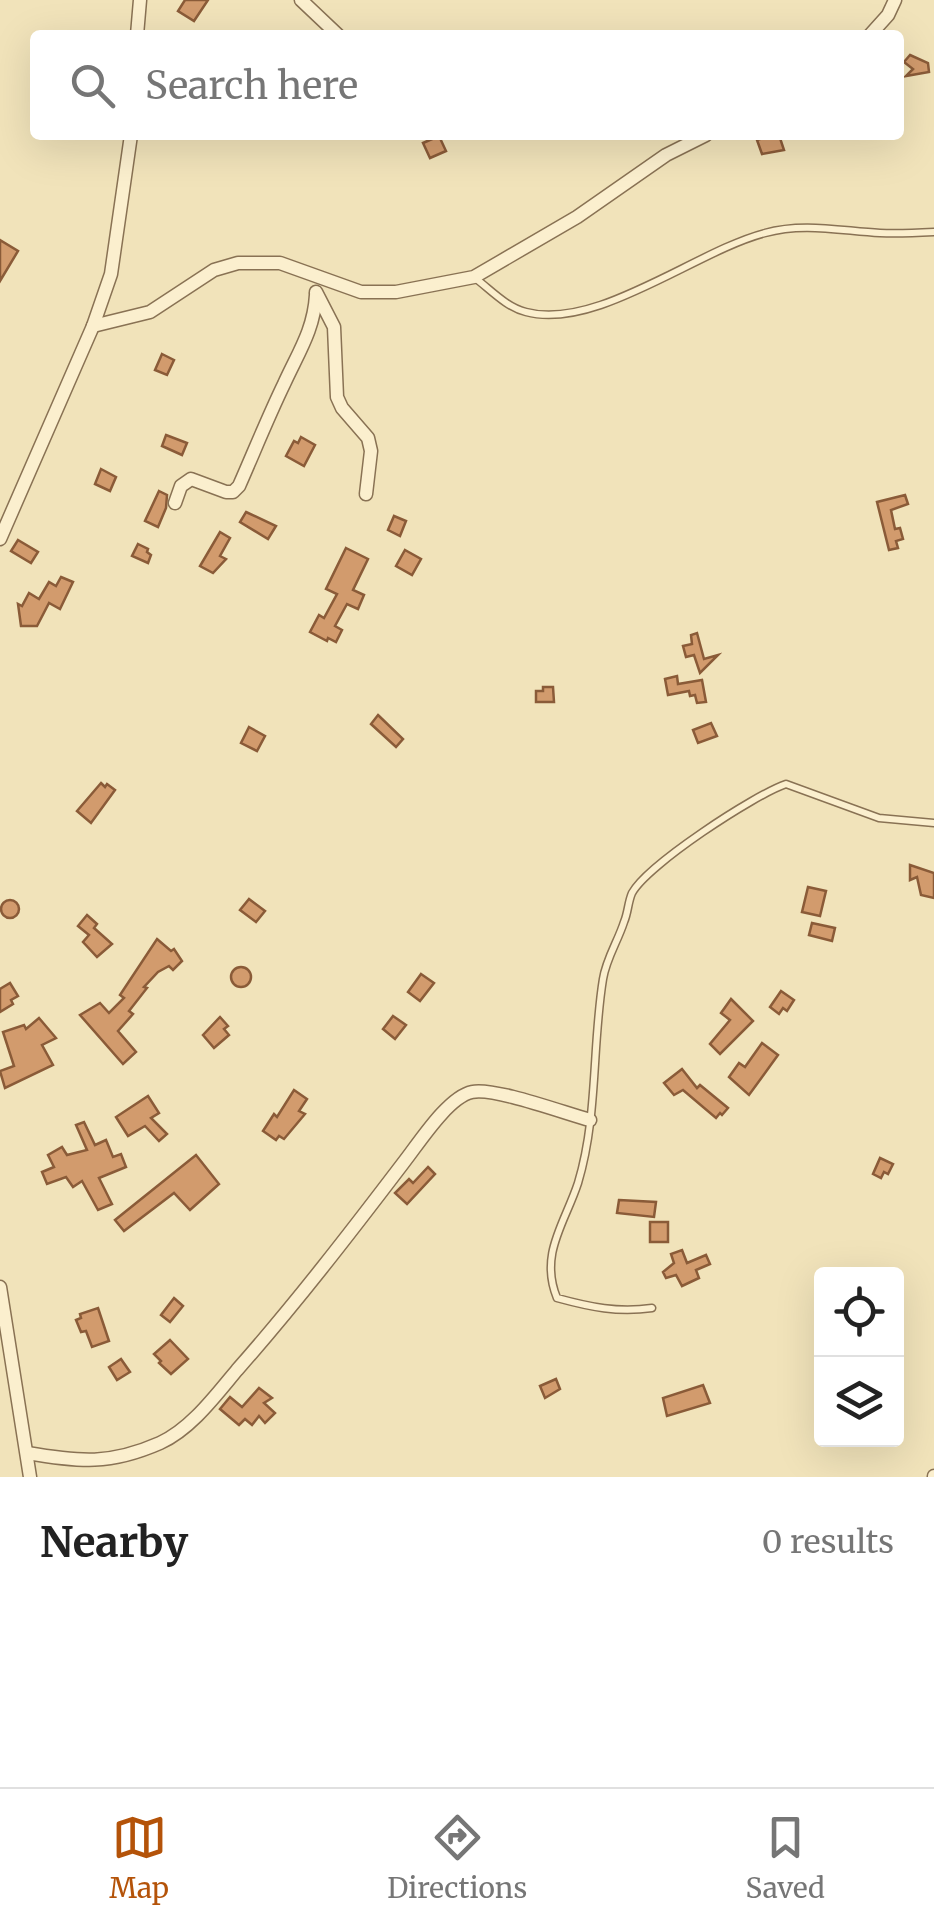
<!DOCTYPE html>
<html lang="en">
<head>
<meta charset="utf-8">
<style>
	body { margin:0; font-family:Merriweather,serif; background:#f2f2f2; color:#222 }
	.controls { position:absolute; right:30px; bottom:30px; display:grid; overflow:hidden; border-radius:10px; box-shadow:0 10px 40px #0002 }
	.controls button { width:90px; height:90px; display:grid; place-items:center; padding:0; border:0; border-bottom:2px solid #e0e0e0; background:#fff; color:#222; font:50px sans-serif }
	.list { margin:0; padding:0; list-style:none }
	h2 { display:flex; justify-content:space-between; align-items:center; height:130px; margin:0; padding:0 40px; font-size:42px }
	h2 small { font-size:32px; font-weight:400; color:#767676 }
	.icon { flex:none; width:55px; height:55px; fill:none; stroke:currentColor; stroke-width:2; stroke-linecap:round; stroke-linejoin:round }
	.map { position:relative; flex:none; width:934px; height:1477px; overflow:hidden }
	.search { position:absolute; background:#fff; box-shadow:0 10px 40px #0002; left:30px; right:30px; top:30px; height:110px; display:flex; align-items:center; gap:25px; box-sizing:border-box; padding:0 35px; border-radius:10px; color:#767676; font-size:38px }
	.sheet { height:310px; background:#fff }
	nav { display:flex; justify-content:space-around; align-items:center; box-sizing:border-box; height:140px; border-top:2px solid #e0e0e0; background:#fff; font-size:28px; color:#767676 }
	nav a { display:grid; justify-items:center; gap:5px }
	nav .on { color:#b45309 }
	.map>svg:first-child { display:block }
	.building { fill:#d29b6d; stroke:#8a5b38; stroke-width:2.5 }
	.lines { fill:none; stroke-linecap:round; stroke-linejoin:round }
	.lane-casing { stroke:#897254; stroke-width:9 }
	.street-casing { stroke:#897254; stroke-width:15 }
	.lane { stroke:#fbefce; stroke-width:6 }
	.street { stroke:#fbefce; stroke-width:12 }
</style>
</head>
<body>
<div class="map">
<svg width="934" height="1477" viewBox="0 0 934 1477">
	<rect width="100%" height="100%" fill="#f1e3ba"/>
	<!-- building -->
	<g class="building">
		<path d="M 185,0 L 208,0 L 194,21 L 178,11 Z"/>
		<path d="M 910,55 L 928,63 L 929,72 L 906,76 L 913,69 L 904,62 Z"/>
		<path d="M 773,135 L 779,135 L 784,150 L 762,154 L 757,140 Z"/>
		<path d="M 439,136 L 446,151 L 430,158 L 423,143 Z"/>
		<path d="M 0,240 L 18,251 L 0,281 Z"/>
		<path d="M 162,354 L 174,360 L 167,375 L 155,370 Z"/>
		<path d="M 166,435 L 187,443 L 182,455 L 162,446 Z"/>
		<path d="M 301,437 L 315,445 L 304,466 L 286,456 L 294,441 L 298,443 Z"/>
		<path d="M 101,469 L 116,477 L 110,491 L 95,484 Z"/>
		<path d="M 159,491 L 167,495 L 166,508 L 158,527 L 145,521 Z"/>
		<path d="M 905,495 L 908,504 L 891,510 L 895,529 L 900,528 L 903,539 L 896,541 L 898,548 L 889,550 L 877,502 Z"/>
		<path d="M 246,512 L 276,526 L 268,539 L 240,522 Z"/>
		<path d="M 394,516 L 406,521 L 400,536 L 388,530 Z"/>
		<path d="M 220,532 L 230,538 L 220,556 L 226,559 L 213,573 L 200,566 Z"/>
		<path d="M 18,540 L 38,552 L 31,563 L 11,551 Z"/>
		<path d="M 138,544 L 148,549 L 147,552 L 151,555 L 148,563 L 132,556 Z"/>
		<path d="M 346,548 L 368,559 L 353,590 L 364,595 L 358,609 L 347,604 L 335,626 L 342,630 L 336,642 L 328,638 L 327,641 L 310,632 L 319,615 L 324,618 L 337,594 L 326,589 Z"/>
		<path d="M 405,550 L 421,559 L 412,575 L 396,566 Z"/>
		<path d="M 61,577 L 73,582 L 60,609 L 49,603 L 37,626 L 21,626 L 18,604 L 22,606 L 29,593 L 39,599 L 49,582 L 56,586 Z"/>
		<path d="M 697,633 L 704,659 L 718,655 L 700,673 L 694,655 L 686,657 L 683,646 L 692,644 L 691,635 Z"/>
		<path d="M 677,676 L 678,684 L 702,680 L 706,702 L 697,703 L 695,695 L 690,696 L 689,691 L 668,695 L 665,679 Z"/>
		<path d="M 543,687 L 553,687 L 554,702 L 536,702 L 536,691 L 543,691 Z"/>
		<path d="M 378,715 L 403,739 L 396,747 L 371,724 Z"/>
		<path d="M 711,723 L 717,736 L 698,743 L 693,730 Z"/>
		<path d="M 249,727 L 265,736 L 257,751 L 241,743 Z"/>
		<path d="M 101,783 L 105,787 L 107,784 L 115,790 L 91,823 L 77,811 Z"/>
		<path d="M 910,865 L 934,873 L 934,898 L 921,895 L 917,877 L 910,880 Z"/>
		<path d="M 808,887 L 826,891 L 820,916 L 802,912 Z"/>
		<path d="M 249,899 L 265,911 L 256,922 L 240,910 Z"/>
		<circle cx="10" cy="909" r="9"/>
		<path d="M 87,915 L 97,924 L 94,928 L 112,944 L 97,957 L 83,942 L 89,935 L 78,926 Z"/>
		<path d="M 812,923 L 835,928 L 832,941 L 809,935 Z"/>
		<path d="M 157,939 L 171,951 L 174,949 L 182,961 L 173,970 L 169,966 L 158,972 L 144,987 L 147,988 L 129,1011 L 133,1014 L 118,1031 L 136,1052 L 123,1064 L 80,1015 L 100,1003 L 109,1013 L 124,998 L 120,995 Z"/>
		<circle cx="241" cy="977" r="10"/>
		<path d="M 421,974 L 434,983 L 420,1001 L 408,992 Z"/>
		<path d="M 10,983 L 18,996 L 11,1000 L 13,1004 L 0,1012 L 0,989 Z"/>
		<path d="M 781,991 L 794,1000 L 787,1011 L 783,1008 L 779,1014 L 770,1007 Z"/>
		<path d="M 731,999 L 753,1021 L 720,1054 L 710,1044 L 730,1020 L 721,1013 Z"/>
		<path d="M 393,1016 L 406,1025 L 395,1039 L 383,1029 Z"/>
		<path d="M 220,1017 L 228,1026 L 224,1029 L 229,1035 L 214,1048 L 203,1035 Z"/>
		<path d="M 39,1018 L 56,1038 L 42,1045 L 53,1065 L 5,1088 L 0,1071 L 14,1066 L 3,1032 L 24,1025 L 26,1029 Z"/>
		<path d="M 762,1043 L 778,1055 L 749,1095 L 729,1077 L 739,1063 L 745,1067 Z"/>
		<path d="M 682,1069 L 697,1088 L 700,1085 L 728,1108 L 722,1115 L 720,1113 L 716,1118 L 683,1090 L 674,1095 L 664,1083 Z"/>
		<path d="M 294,1090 L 307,1099 L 299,1111 L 305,1114 L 284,1139 L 279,1136 L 276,1140 L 263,1131 L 274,1114 L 277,1117 Z"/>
		<path d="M 148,1096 L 159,1113 L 151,1118 L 167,1134 L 159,1141 L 145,1126 L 128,1136 L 116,1117 Z"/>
		<path d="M 84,1122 L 95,1145 L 106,1140 L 113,1157 L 121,1154 L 126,1167 L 99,1178 L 112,1204 L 98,1210 L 82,1181 L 73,1187 L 66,1177 L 47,1184 L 42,1172 L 54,1167 L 48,1155 L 62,1147 L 67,1155 L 87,1150 L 76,1125 Z"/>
		<path d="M 196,1155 L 219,1184 L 190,1210 L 174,1193 L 124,1231 L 115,1220 Z"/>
		<path d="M 880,1158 L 893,1164 L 888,1174 L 884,1172 L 881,1178 L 873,1174 Z"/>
		<path d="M 428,1167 L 435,1174 L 407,1204 L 395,1193 L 409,1179 L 413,1183 Z"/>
		<path d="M 619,1200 L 656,1202 L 654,1217 L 617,1213 Z"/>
		<rect x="650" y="1222" width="18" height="20"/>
		<path d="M 682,1250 L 687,1263 L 706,1255 L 710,1264 L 696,1270 L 699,1278 L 682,1286 L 676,1275 L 666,1278 L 663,1272 L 674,1263 L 671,1254 Z"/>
		<path d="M 174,1298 L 183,1306 L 170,1322 L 161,1315 Z"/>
		<path d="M 98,1308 L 109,1341 L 92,1347 L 86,1331 L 81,1332 L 76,1320 L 81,1318 L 80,1314 Z"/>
		<path d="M 170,1340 L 188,1359 L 171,1374 L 159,1363 L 161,1361 L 154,1354 Z"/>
		<path d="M 121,1359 L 130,1372 L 117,1380 L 109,1367 Z"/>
		<path d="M 556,1379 L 560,1389 L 545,1398 L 540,1386 Z"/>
		<path d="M 703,1385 L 710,1403 L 667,1416 L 663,1398 Z"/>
		<path d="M 259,1388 L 272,1398 L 264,1403 L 275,1413 L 265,1423 L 259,1416 L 252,1425 L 245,1419 L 239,1425 L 220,1409 L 230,1397 L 242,1407 Z"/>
	</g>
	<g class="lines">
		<defs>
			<g id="lane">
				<path d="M 475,278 C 491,290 506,307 526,312 C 596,331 696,251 765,233 C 803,222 842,231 880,233 C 898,234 916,233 934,232"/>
				<path d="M 652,1308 C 618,1313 590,1307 557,1298 C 539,1254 565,1223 578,1183 C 598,1117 592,1046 603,979 C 606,959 618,941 624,922 C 628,913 628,902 632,893 C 647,865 754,795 786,784 L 879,818 L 934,823"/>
			</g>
			<g id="street">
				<path d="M 301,0 L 338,35"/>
				<path d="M 137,35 L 140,0"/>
				<path d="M 870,35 L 888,15 L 895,0"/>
				<path d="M 316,292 L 334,327 L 337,397 L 342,408 L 368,438 L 371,451 L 366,494"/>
				<path d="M 93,326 L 150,312 L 214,270 L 238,263 L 280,263 L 361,292 L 396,292 L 474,277 L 577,217 L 666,155 L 706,135"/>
				<path d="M 175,503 L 181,486 L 191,479 L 226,492 L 233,492 L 239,486 C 254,452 268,417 284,384 C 298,353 314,330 316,295"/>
				<path d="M 0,539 L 93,326 L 111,274 L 131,135"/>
				<path d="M 0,1287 L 30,1477"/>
				<path d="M 27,1453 C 80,1462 110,1465 160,1443 C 191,1429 216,1395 237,1370 C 296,1303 350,1233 404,1162 C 419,1143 448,1097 472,1092 C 494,1087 564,1113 590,1120"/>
				<path d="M 934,1477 L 934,1476"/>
			</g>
		</defs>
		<!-- lane casing -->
		<use href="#lane" class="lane-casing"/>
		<!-- street casing -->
		<use href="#street" class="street-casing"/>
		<!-- lane -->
		<use href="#lane" class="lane"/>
		<!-- street -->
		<use href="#street" class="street"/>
	</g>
</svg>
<div class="controls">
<button><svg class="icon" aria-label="locate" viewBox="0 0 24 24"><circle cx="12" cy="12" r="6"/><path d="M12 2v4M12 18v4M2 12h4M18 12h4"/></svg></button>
<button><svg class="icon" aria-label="layers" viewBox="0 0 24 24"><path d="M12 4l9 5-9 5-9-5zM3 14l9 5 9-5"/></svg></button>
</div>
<div class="search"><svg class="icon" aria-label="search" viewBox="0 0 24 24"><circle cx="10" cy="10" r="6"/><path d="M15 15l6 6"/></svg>Search here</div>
</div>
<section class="sheet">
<h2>Nearby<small>0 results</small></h2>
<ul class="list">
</ul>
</section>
<nav>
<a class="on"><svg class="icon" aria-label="map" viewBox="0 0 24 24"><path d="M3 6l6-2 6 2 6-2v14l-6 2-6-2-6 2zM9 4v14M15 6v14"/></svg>Map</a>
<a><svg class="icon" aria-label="directions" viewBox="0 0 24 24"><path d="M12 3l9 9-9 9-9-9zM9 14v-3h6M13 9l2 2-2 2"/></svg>Directions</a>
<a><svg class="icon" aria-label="saved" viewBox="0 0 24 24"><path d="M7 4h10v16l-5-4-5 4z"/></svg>Saved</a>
</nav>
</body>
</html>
